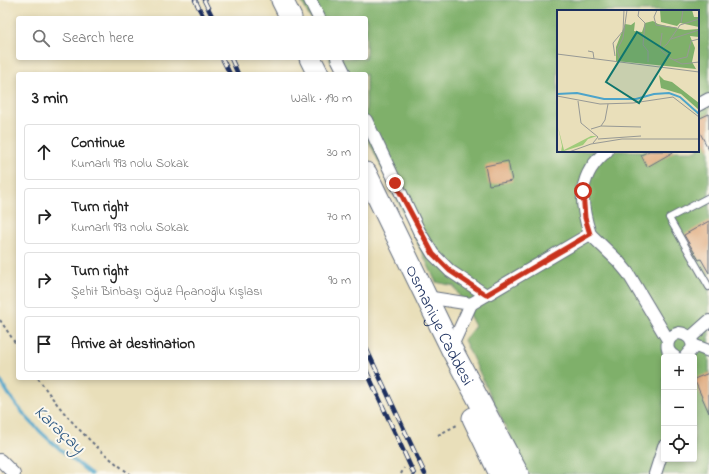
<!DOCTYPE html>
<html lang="en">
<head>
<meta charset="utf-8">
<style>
	body { margin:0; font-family:"Indie Flower",sans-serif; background:#f6f6f6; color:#222 }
	.controls { position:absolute; right:12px; bottom:12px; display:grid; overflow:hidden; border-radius:4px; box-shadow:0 2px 6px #0003 }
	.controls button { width:36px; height:36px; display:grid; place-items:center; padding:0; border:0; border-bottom:1px solid #e0e0e0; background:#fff; color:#222; font:20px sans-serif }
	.stop { position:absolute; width:12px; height:12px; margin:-9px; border:3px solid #c8321e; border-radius:50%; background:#fff }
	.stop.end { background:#c8321e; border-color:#fff; box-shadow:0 1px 4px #0008 }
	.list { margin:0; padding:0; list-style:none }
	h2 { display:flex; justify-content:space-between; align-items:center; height:52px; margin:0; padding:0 16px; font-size:17px }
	h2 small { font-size:13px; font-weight:400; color:#767676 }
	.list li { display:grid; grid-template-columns:26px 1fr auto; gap:12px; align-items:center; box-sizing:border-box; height:56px; margin:0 8px 8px; padding:0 8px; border:1px solid #e0e0e0; border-radius:4px }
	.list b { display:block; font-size:15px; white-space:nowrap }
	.list p { margin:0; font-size:13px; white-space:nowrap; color:#767676 }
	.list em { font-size:13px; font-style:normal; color:#767676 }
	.icon { flex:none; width:22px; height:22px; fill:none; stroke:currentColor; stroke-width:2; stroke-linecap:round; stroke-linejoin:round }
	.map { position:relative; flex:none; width:709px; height:474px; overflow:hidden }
	.search { position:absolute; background:#fff; box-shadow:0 2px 6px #0003; left:16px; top:16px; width:352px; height:44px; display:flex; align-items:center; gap:10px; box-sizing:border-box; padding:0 14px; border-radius:4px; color:#767676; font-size:15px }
	.panel { position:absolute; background:#fff; box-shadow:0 2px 6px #0003; left:16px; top:72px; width:352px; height:308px; border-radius:4px }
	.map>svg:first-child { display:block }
	.forest { fill:#7fb06a; stroke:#4d7064; fill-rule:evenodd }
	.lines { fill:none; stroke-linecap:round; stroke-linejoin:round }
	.stream { stroke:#4da4ca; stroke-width:3.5 }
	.building { fill:#dda373 }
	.lane-casing { stroke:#636d7e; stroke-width:8 }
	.street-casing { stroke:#636d7e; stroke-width:14 }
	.highway-casing { stroke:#636d7e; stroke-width:23 }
	.path { stroke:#636d7e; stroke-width:2; stroke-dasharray:3 3; stroke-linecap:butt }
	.lane { stroke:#fff; stroke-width:6 }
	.street { stroke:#fff; stroke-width:12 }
	.highway { stroke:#fff; stroke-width:21 }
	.rail-casing { stroke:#1b2f5e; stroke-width:4.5 }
	.rail { stroke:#fbf7ec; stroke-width:3; stroke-dasharray:9; stroke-linecap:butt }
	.route { stroke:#c8321e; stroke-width:5 }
	.labels { text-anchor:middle; stroke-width:4; stroke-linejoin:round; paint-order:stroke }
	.street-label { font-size:17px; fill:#1b2f5e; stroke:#fbf7ec }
	.water-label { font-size:18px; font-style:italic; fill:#2c5884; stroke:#fbf7ec }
	.inset-river { fill:none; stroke:#4da4ca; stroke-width:2 }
	.inset-road { fill:none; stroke:#979995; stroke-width:1 }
	.view { fill:#0f766e; fill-opacity:0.15; stroke:#0f766e; stroke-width:2 }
	.inset-edge { fill:none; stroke:#1b2f5e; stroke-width:2 }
</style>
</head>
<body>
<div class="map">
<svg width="709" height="474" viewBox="0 0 709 474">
	<rect width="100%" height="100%" fill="#fbf7ec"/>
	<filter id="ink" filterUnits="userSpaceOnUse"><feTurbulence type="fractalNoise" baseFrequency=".025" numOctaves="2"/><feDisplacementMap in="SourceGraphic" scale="8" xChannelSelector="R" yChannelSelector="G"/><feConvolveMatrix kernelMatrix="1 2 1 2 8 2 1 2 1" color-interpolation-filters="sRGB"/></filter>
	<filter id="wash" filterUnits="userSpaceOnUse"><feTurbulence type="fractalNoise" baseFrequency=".012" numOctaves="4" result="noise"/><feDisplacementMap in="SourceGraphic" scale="16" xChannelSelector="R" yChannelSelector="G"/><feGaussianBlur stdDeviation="0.9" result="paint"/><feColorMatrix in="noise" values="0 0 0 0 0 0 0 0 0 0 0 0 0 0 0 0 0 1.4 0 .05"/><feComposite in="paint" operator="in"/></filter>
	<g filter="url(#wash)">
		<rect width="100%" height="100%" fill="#e9dfba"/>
		<!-- forest -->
		<path class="forest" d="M 301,0 L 709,0 L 709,474 L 528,474 L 464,340 L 475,326 L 454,286 L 436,282 L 366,135 L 366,74 L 337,74 L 329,58 L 366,58 L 366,18 L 310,18 ZM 558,11 L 698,11 L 698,151 L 558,151 ZM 664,357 L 694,357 L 694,459 L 664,459 Z"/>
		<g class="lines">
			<!-- stream -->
			<path class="stream" d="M 0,380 C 22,420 55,446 91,474"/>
		</g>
		<g id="blocks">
			<!-- building -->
			<g class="building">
				<path d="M 709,114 L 709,150 L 698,129 L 698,119 Z"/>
				<path d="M 649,151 L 675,151 L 647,167 L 641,155 Z"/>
				<path d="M 508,161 L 512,181 L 489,185 L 485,166 Z"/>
				<path d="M 709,221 L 709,273 L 701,259 L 699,260 L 684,235 Z"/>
				<path d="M 709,373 L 709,413 L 694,379 Z"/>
			</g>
		</g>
	</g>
	<g filter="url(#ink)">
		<use href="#blocks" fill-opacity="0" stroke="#636d7e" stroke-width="1"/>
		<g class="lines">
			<defs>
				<path id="lane" d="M 709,197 L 669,218 L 709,287"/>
				<g id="street">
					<path d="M 310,0 L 319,18"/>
					<path d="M 337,58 L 345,74"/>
					<path d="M 698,105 L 709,99"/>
					<path d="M 366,120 L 419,231 L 433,254 L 450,271 L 486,295"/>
					<path d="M 590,234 L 618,261 L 628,273 L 668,340"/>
					<path d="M 426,297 L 471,304 L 451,348"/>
					<path d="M 471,304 L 590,234 C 579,201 578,174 607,151"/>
					<path d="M 690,338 L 709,321"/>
					<path d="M 693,345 L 709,351"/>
					<path d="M 675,357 C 663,350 666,336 679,333 C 688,334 694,340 692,349 L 685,357"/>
					<path d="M 0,460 L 14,474"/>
					<path d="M 655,474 L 664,446"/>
				</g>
				<g id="highway">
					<path d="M 282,0 L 291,18"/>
					<path d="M 310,58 L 318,74"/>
					<path id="s1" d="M 366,173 L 451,348 L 518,474"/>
					<path d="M 473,418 L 500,474"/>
				</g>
			</defs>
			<!-- lane casing -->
			<use href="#lane" class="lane-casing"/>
			<!-- street casing -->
			<use href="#street" class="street-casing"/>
			<!-- highway casing -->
			<use href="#highway" class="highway-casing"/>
			<!-- path -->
			<g class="path">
				<path d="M 0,320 L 18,347"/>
				<path d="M 38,378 C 63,415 94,448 130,474"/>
				<path d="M 438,435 L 459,424"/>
				<path d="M 401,474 L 404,468"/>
			</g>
			<!-- lane -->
			<use href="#lane" class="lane"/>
			<!-- street -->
			<use href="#street" class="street"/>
			<!-- highway -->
			<use href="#highway" class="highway"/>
			<defs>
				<g id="rail">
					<path d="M 195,0 L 204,18"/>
					<path d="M 204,0 L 213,18"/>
					<path d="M 222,58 L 230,74"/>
					<path d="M 231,58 L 238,74"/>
					<path d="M 366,348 L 425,474"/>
					<path d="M 366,370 L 414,474"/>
				</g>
			</defs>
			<!-- rail casing -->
			<use href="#rail" class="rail-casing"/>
			<!-- rail -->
			<use href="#rail" class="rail"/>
		</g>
	</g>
	<g class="lines" filter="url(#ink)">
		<!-- route -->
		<path class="route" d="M 395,183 L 433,254 L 450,271 L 486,295 L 590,234 L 585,218 L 583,191"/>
	</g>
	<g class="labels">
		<!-- street labels -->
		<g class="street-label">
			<text dy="6" stroke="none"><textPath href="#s1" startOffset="169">Osmaniye Caddesi</textPath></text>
		</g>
		<!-- water labels -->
		<g class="water-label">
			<text transform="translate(60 429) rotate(43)" y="6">Karaçay</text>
		</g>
	</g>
	<!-- overview -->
	<g transform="translate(557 10)">
		<rect width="142" height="142" fill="#e9dfba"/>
		<path d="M 1,117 L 7,140 L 34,126 L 40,126 L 31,129 L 26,135 L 4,142 L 5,136 Z" fill="#9fcc7a"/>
		<path d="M 103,0 L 135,0 L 137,7 L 142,7 L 142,17 L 123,13 L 120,16 L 104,12 ZM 96,11 L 101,14 L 128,20 L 142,19 L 142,27 L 133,26 L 138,38 L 135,52 L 139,59 L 59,51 L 59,37 L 68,14 L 74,15 L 78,12 L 77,21 L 85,22 L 88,13 ZM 102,65 L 107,70 L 115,72 L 142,93 L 142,100 L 124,84 L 104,78 Z" fill="#7fb06a"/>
		<path class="inset-river" d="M 0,84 L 20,83 L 47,89 L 79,89 L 97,84 L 112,83 L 123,87 L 142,104"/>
		<path class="inset-road" d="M 82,0 L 81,6 L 88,13 L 86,35 L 91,41 L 91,52M 100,0 L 97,7 L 99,15 L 120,18M 124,13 L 126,0M 114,29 L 142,20M 103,38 L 105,23M 104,39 L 110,34 L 123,15 L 142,9M 104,40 L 113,48 L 125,54 L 142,52M 31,41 L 36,42 L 37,49M 0,44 L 142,62M 58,46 L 56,33 L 66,21 L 67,0M 63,50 L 60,40 L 66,28 L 70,0M 117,50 L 130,47 L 134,31 L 142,29M 0,86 L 43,94 L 76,93 L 116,87 L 142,107M 21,91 L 24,113 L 41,127 L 36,133M 44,116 L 48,110 L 51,94M 34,119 L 44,116 L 84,117M 41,129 L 84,126M 12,142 L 34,134 L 65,129 L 142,129"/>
		<path class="view" d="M 80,22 L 113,43 L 82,93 L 49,72 Z"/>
		<rect width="142" height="142" class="inset-edge"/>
	</g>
</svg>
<div class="controls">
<button>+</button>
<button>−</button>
<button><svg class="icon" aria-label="locate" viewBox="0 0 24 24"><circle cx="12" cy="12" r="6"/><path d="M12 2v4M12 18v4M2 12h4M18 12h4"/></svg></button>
</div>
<div class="stop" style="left:583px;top:191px"></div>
<div class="stop end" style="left:395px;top:183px"></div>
<div class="search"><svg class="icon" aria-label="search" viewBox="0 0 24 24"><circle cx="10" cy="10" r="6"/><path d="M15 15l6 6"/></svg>Search here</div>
<section class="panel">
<h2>3 min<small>Walk · 190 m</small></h2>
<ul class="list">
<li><svg class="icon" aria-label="ahead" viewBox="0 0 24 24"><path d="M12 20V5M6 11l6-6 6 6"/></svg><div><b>Continue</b><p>Kumarlı 993 nolu Sokak</p></div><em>30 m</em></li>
<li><svg class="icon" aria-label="right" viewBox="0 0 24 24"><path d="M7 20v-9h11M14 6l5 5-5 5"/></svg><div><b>Turn right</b><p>Kumarlı 993 nolu Sokak</p></div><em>70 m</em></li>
<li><svg class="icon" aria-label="right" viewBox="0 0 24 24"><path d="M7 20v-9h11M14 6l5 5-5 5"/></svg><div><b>Turn right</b><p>Şehit Binbaşı Oğuz Apanoğlu Kışlası</p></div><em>90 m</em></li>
<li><svg class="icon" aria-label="arrive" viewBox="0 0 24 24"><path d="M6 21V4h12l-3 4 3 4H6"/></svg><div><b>Arrive at destination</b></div></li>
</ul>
</section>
</div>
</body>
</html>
